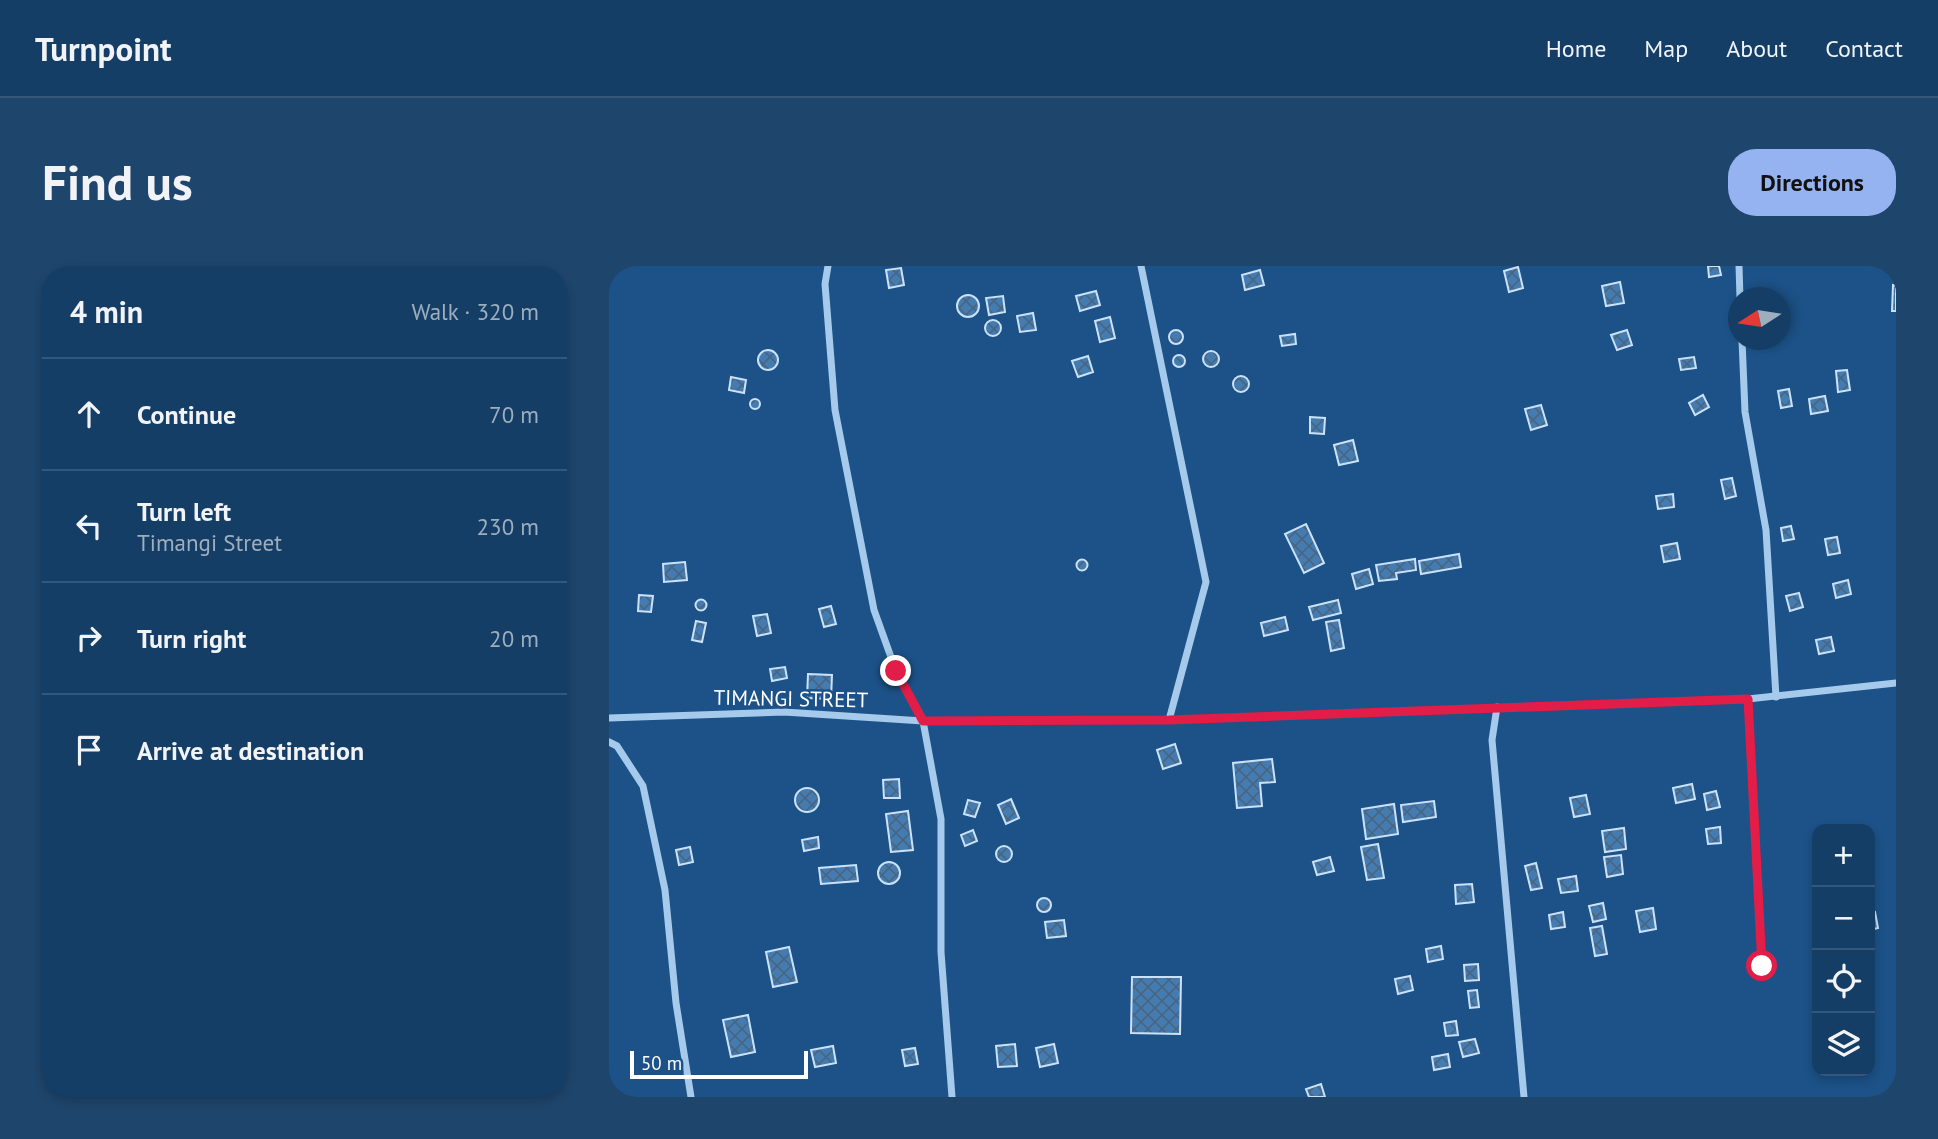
<!DOCTYPE html>
<html lang="en">
<head>
<meta charset="utf-8">
<style>
	body { margin:0; font-family:"PT Sans",sans-serif; background:#1e456c; color:#f1f3f6 }
	.controls { position:absolute; right:21px; bottom:21px; display:grid; overflow:hidden; border-radius:14px; box-shadow:0 4px 10px #0003 }
	.controls button { width:63px; height:63px; display:grid; place-items:center; padding:0; border:0; border-bottom:2px solid #34577a; background:#153e66; color:#f1f3f6; font:35px sans-serif }
	.compass { position:absolute; left:1119px; top:21px; width:63px; height:63px; border-radius:50%; background:#153e66; box-shadow:0 4px 10px #0003; rotate:258deg }
	.scale { position:absolute; left:21px; bottom:18px; width:178px; box-sizing:border-box; padding-left:7px; border:4px solid #fff; border-top:0; font-size:19px; line-height:24px; white-space:nowrap; color:#fff; -webkit-text-stroke:5px #1c5288; paint-order:stroke }
	.stop { position:absolute; width:21px; height:21px; margin:-16px; border:5px solid #e11d48; border-radius:50%; background:#fff }
	.stop.end { background:#e11d48; border-color:#fff; box-shadow:0 2px 7px #0008 }
	.list { margin:0; padding:0; list-style:none }
	h2 { display:flex; justify-content:space-between; align-items:center; height:91px; margin:0; padding:0 28px; font-size:30px }
	h2 small { font-size:23px; font-weight:400; color:#9daebf }
	.list li { display:grid; grid-template-columns:46px 1fr auto; gap:21px; align-items:center; box-sizing:border-box; height:112px; padding:0 28px; border-top:2px solid #34577a }
	.list b { display:block; font-size:26px; white-space:nowrap }
	.list p { margin:0; font-size:23px; white-space:nowrap; color:#9daebf }
	.list em { font-size:23px; font-style:normal; color:#9daebf }
	.icon { flex:none; width:38px; height:38px; fill:none; stroke:currentColor; stroke-width:2; stroke-linecap:round; stroke-linejoin:round }
	.map { position:relative; flex:none; width:1287px; height:831px; overflow:hidden; border-radius:28px }
	header { display:flex; align-items:center; gap:42px; box-sizing:border-box; height:98px; padding:0 35px; background:#153e66; border-bottom:2px solid #34577a }
	header strong { font-size:33px }
	nav { display:flex; gap:38px; margin-inline-start:auto; font-size:24px }
	.intro { display:flex; align-items:center; justify-content:space-between; box-sizing:border-box; height:168px; padding:0 42px }
	h1 { margin:0; font-size:49px }
	.button { padding:18px 32px; border-radius:28px; background:#95b2f1; color:#111; font-size:24px; font-weight:700 }
	main { display:flex; gap:42px; padding:0 42px }
	aside { flex:1; background:#153e66; border-radius:28px; box-shadow:0 4px 10px #0003 }
	.map>svg:first-child { display:block }
	.building { fill:url(#building-cross-hatch); stroke:#cae2f9; stroke-width:2 }
	.lines { fill:none; stroke-linecap:round; stroke-linejoin:round }
	.path { stroke:#a5caec; stroke-width:4.5; stroke-dasharray:3.5 5; stroke-linecap:butt }
	.street { stroke:#a5caec; stroke-width:7 }
	.route { stroke:#e11d48; stroke-width:9 }
	.labels { text-anchor:middle; stroke-width:5; stroke-linejoin:round; paint-order:stroke }
	.street-label { font-size:21px; fill:#fff; stroke:#1c5288 }
</style>
</head>
<body>
<header>
<strong>Turnpoint</strong>
<nav><a>Home</a><a>Map</a><a>About</a><a>Contact</a></nav>
</header>
<div class="intro"><h1>Find us</h1><a class="button">Directions</a></div>
<main>
<aside>
<h2>4 min<small>Walk · 320 m</small></h2>
<ul class="list">
<li><svg class="icon" aria-label="ahead" viewBox="0 0 24 24"><path d="M12 20V5M6 11l6-6 6 6"/></svg><div><b>Continue</b></div><em>70 m</em></li>
<li><svg class="icon" aria-label="left" viewBox="0 0 24 24"><path d="M17 20v-9H6M10 6l-5 5 5 5"/></svg><div><b>Turn left</b><p>Timangi Street</p></div><em>230 m</em></li>
<li><svg class="icon" aria-label="right" viewBox="0 0 24 24"><path d="M7 20v-9h11M14 6l5 5-5 5"/></svg><div><b>Turn right</b></div><em>20 m</em></li>
<li><svg class="icon" aria-label="arrive" viewBox="0 0 24 24"><path d="M6 21V4h12l-3 4 3 4H6"/></svg><div><b>Arrive at destination</b></div></li>
</ul>
</aside>
<div class="map">
<svg width="1287" height="831" viewBox="0 0 1287 831">
	<defs>
		<pattern id="building-cross-hatch" width="8" height="8" patternUnits="userSpaceOnUse" patternTransform="scale(1.75)"><rect width="8" height="8" fill="#447cb1"/><path d="M0 0l8 8M0 8l8-8" fill="none" stroke="#486684"/></pattern>
	</defs>
	<rect width="100%" height="100%" fill="#1c5288"/>
	<!-- building -->
	<g class="building">
		<path d="M 1099,0 L 1110,0 L 1112,9 L 1100,11 Z"/>
		<path d="M 909,1 L 914,22 L 900,26 L 895,5 Z"/>
		<path d="M 292,2 L 295,19 L 280,22 L 277,4 Z"/>
		<path d="M 651,4 L 655,19 L 636,24 L 633,9 Z"/>
		<path d="M 1011,16 L 1015,37 L 997,40 L 993,20 Z"/>
		<path d="M 1284,19 L 1287,20 L 1287,45 L 1283,45 Z"/>
		<path d="M 487,25 L 491,39 L 471,45 L 467,30 Z"/>
		<circle cx="359" cy="40" r="11"/>
		<path d="M 394,30 L 396,46 L 380,49 L 377,32 Z"/>
		<path d="M 424,47 L 427,64 L 411,66 L 408,50 Z"/>
		<path d="M 501,51 L 506,72 L 491,76 L 486,55 Z"/>
		<circle cx="384" cy="62" r="8"/>
		<path d="M 1018,64 L 1023,79 L 1008,84 L 1002,69 Z"/>
		<circle cx="567" cy="71" r="7"/>
		<path d="M 686,68 L 687,78 L 673,80 L 671,70 Z"/>
		<circle cx="159" cy="94" r="10"/>
		<circle cx="602" cy="93" r="8"/>
		<circle cx="570" cy="95" r="6"/>
		<path d="M 479,90 L 484,106 L 469,111 L 463,95 Z"/>
		<path d="M 1085,91 L 1087,102 L 1072,104 L 1070,93 Z"/>
		<path d="M 1238,104 L 1241,124 L 1229,126 L 1227,105 Z"/>
		<circle cx="632" cy="118" r="8"/>
		<path d="M 122,111 L 137,114 L 135,127 L 120,124 Z"/>
		<path d="M 1180,123 L 1183,140 L 1172,142 L 1169,125 Z"/>
		<path d="M 1094,129 L 1100,141 L 1086,149 L 1080,137 Z"/>
		<path d="M 1216,130 L 1219,145 L 1202,148 L 1200,133 Z"/>
		<circle cx="146" cy="138" r="5"/>
		<path d="M 932,139 L 938,159 L 922,164 L 916,143 Z"/>
		<path d="M 701,151 L 716,152 L 715,168 L 701,167 Z"/>
		<path d="M 744,174 L 749,195 L 730,199 L 725,179 Z"/>
		<path d="M 1123,212 L 1127,230 L 1116,233 L 1112,214 Z"/>
		<path d="M 1064,228 L 1065,241 L 1049,243 L 1047,230 Z"/>
		<path d="M 697,258 L 715,297 L 695,307 L 676,268 Z"/>
		<path d="M 1182,260 L 1185,273 L 1174,275 L 1172,262 Z"/>
		<path d="M 1228,271 L 1231,287 L 1219,289 L 1216,273 Z"/>
		<path d="M 1068,277 L 1071,293 L 1055,296 L 1052,280 Z"/>
		<path d="M 850,288 L 852,301 L 812,308 L 810,295 Z"/>
		<path d="M 806,293 L 807,304 L 787,307 L 788,313 L 770,315 L 767,299 Z"/>
		<circle cx="473" cy="299" r="5.5"/>
		<path d="M 76,296 L 78,314 L 55,316 L 54,298 Z"/>
		<path d="M 760,303 L 764,318 L 747,323 L 743,308 Z"/>
		<path d="M 1239,314 L 1242,328 L 1227,332 L 1224,318 Z"/>
		<path d="M 1190,327 L 1194,341 L 1181,345 L 1177,330 Z"/>
		<path d="M 30,329 L 44,330 L 42,346 L 29,345 Z"/>
		<circle cx="92" cy="339" r="5.5"/>
		<path d="M 729,334 L 732,347 L 704,354 L 700,341 Z"/>
		<path d="M 222,340 L 227,358 L 215,361 L 210,343 Z"/>
		<path d="M 158,348 L 162,367 L 148,370 L 144,350 Z"/>
		<path d="M 676,351 L 679,364 L 655,370 L 652,357 Z"/>
		<path d="M 730,354 L 735,382 L 722,385 L 717,356 Z"/>
		<path d="M 87,355 L 97,357 L 93,376 L 83,374 Z"/>
		<path d="M 1222,371 L 1225,385 L 1210,388 L 1207,374 Z"/>
		<path d="M 176,401 L 178,412 L 163,415 L 161,403 Z"/>
		<path d="M 199,408 L 223,409 L 222,433 L 198,432 Z"/>
		<path d="M 566,478 L 572,497 L 554,503 L 548,484 Z"/>
		<path d="M 663,493 L 666,516 L 651,517 L 653,540 L 628,542 L 624,497 Z"/>
		<path d="M 290,513 L 291,532 L 275,532 L 274,514 Z"/>
		<path d="M 1083,518 L 1086,533 L 1067,537 L 1064,522 Z"/>
		<circle cx="198" cy="534" r="12"/>
		<path d="M 1107,525 L 1111,541 L 1098,544 L 1095,528 Z"/>
		<path d="M 977,529 L 981,548 L 965,551 L 961,532 Z"/>
		<path d="M 402,533 L 410,552 L 397,558 L 389,539 Z"/>
		<path d="M 359,534 L 371,537 L 366,551 L 355,548 Z"/>
		<path d="M 825,535 L 827,551 L 794,556 L 792,539 Z"/>
		<path d="M 785,538 L 789,568 L 757,573 L 753,543 Z"/>
		<path d="M 299,545 L 304,584 L 282,586 L 277,548 Z"/>
		<path d="M 1111,561 L 1112,577 L 1099,578 L 1097,563 Z"/>
		<path d="M 1015,562 L 1017,583 L 996,586 L 993,565 Z"/>
		<path d="M 364,564 L 368,575 L 356,580 L 352,569 Z"/>
		<path d="M 209,571 L 210,582 L 195,585 L 193,574 Z"/>
		<path d="M 769,578 L 775,612 L 758,614 L 752,581 Z"/>
		<circle cx="395" cy="588" r="8"/>
		<path d="M 81,581 L 84,596 L 70,599 L 67,584 Z"/>
		<path d="M 1012,589 L 1014,608 L 998,611 L 995,591 Z"/>
		<path d="M 721,591 L 725,605 L 708,609 L 704,596 Z"/>
		<circle cx="280" cy="607" r="11"/>
		<path d="M 927,597 L 933,622 L 922,624 L 916,600 Z"/>
		<path d="M 247,599 L 249,615 L 212,618 L 210,602 Z"/>
		<path d="M 967,610 L 969,625 L 952,627 L 949,613 Z"/>
		<path d="M 863,618 L 865,636 L 847,638 L 846,619 Z"/>
		<circle cx="435" cy="639" r="7"/>
		<path d="M 994,637 L 997,653 L 984,656 L 980,640 Z"/>
		<path d="M 1044,642 L 1047,663 L 1031,666 L 1027,645 Z"/>
		<path d="M 954,646 L 956,661 L 942,663 L 940,649 Z"/>
		<path d="M 1266,646 L 1269,662 L 1261,664 L 1261,647 Z"/>
		<path d="M 455,654 L 457,670 L 438,672 L 436,656 Z"/>
		<path d="M 993,660 L 998,688 L 986,690 L 981,662 Z"/>
		<path d="M 832,680 L 834,693 L 819,696 L 817,683 Z"/>
		<path d="M 180,681 L 188,716 L 164,721 L 157,686 Z"/>
		<path d="M 869,698 L 870,714 L 856,715 L 855,699 Z"/>
		<path d="M 801,710 L 804,724 L 789,728 L 786,713 Z"/>
		<path d="M 523,711 L 572,711 L 571,768 L 522,767 Z"/>
		<path d="M 868,724 L 870,741 L 861,742 L 859,725 Z"/>
		<path d="M 139,749 L 146,786 L 122,791 L 114,754 Z"/>
		<path d="M 847,755 L 849,769 L 837,770 L 835,757 Z"/>
		<path d="M 866,773 L 870,787 L 854,791 L 850,776 Z"/>
		<path d="M 406,778 L 408,800 L 389,801 L 387,780 Z"/>
		<path d="M 445,778 L 449,797 L 431,801 L 427,782 Z"/>
		<path d="M 224,780 L 227,797 L 206,801 L 202,784 Z"/>
		<path d="M 306,782 L 309,798 L 296,800 L 293,784 Z"/>
		<path d="M 839,788 L 841,801 L 825,804 L 823,791 Z"/>
		<path d="M 712,818 L 716,831 L 700,831 L 697,823 Z"/>
	</g>
	<g class="lines">
		<!-- path -->
		<path class="path" d="M 1139,446 L 1153,700"/>
		<!-- street -->
		<g class="street">
			<path d="M 219,0 L 216,18 L 226,144 L 265,344 L 287,405 L 314,455 L 332,553 L 332,686 L 343,831"/>
			<path d="M 532,0 L 597,316 L 560,454"/>
			<path d="M 1130,0 L 1131,32"/>
			<path d="M 1133,74 L 1136,146 L 1157,264 L 1167,431"/>
			<path d="M 888,441 L 883,474 L 915,831"/>
			<path d="M 0,452 L 175,446 L 314,455 L 560,454 L 1139,433 L 1287,417"/>
			<path d="M 0,476 L 8,480 L 34,520 L 56,624 L 67,737 L 82,831"/>
		</g>
	</g>
	<g class="lines">
		<!-- route -->
		<path class="route" d="M 287,405 L 314,455 L 560,454 L 1139,433 L 1153,700"/>
	</g>
	<g class="labels">
		<!-- street labels -->
		<g class="street-label">
			<text transform="translate(182 433) rotate(1)" y="7">TIMANGI STREET</text>
		</g>
	</g>
</svg>
<div class="controls">
<button>+</button>
<button>−</button>
<button><svg class="icon" aria-label="locate" viewBox="0 0 24 24"><circle cx="12" cy="12" r="6"/><path d="M12 2v4M12 18v4M2 12h4M18 12h4"/></svg></button>
<button><svg class="icon" aria-label="layers" viewBox="0 0 24 24"><path d="M12 4l9 5-9 5-9-5zM3 14l9 5 9-5"/></svg></button>
</div>
<svg class="compass" viewBox="-18 -18 36 36"><path d="M0-13l5 13h-10z" fill="#e53935"/><path d="M0 13l5-13h-10z" fill="#9daebf"/></svg>
<div class="scale">50 m</div>
<div class="stop" style="left:1153px;top:700px"></div>
<div class="stop end" style="left:287px;top:405px"></div>
</div>
</main>
</body>
</html>
